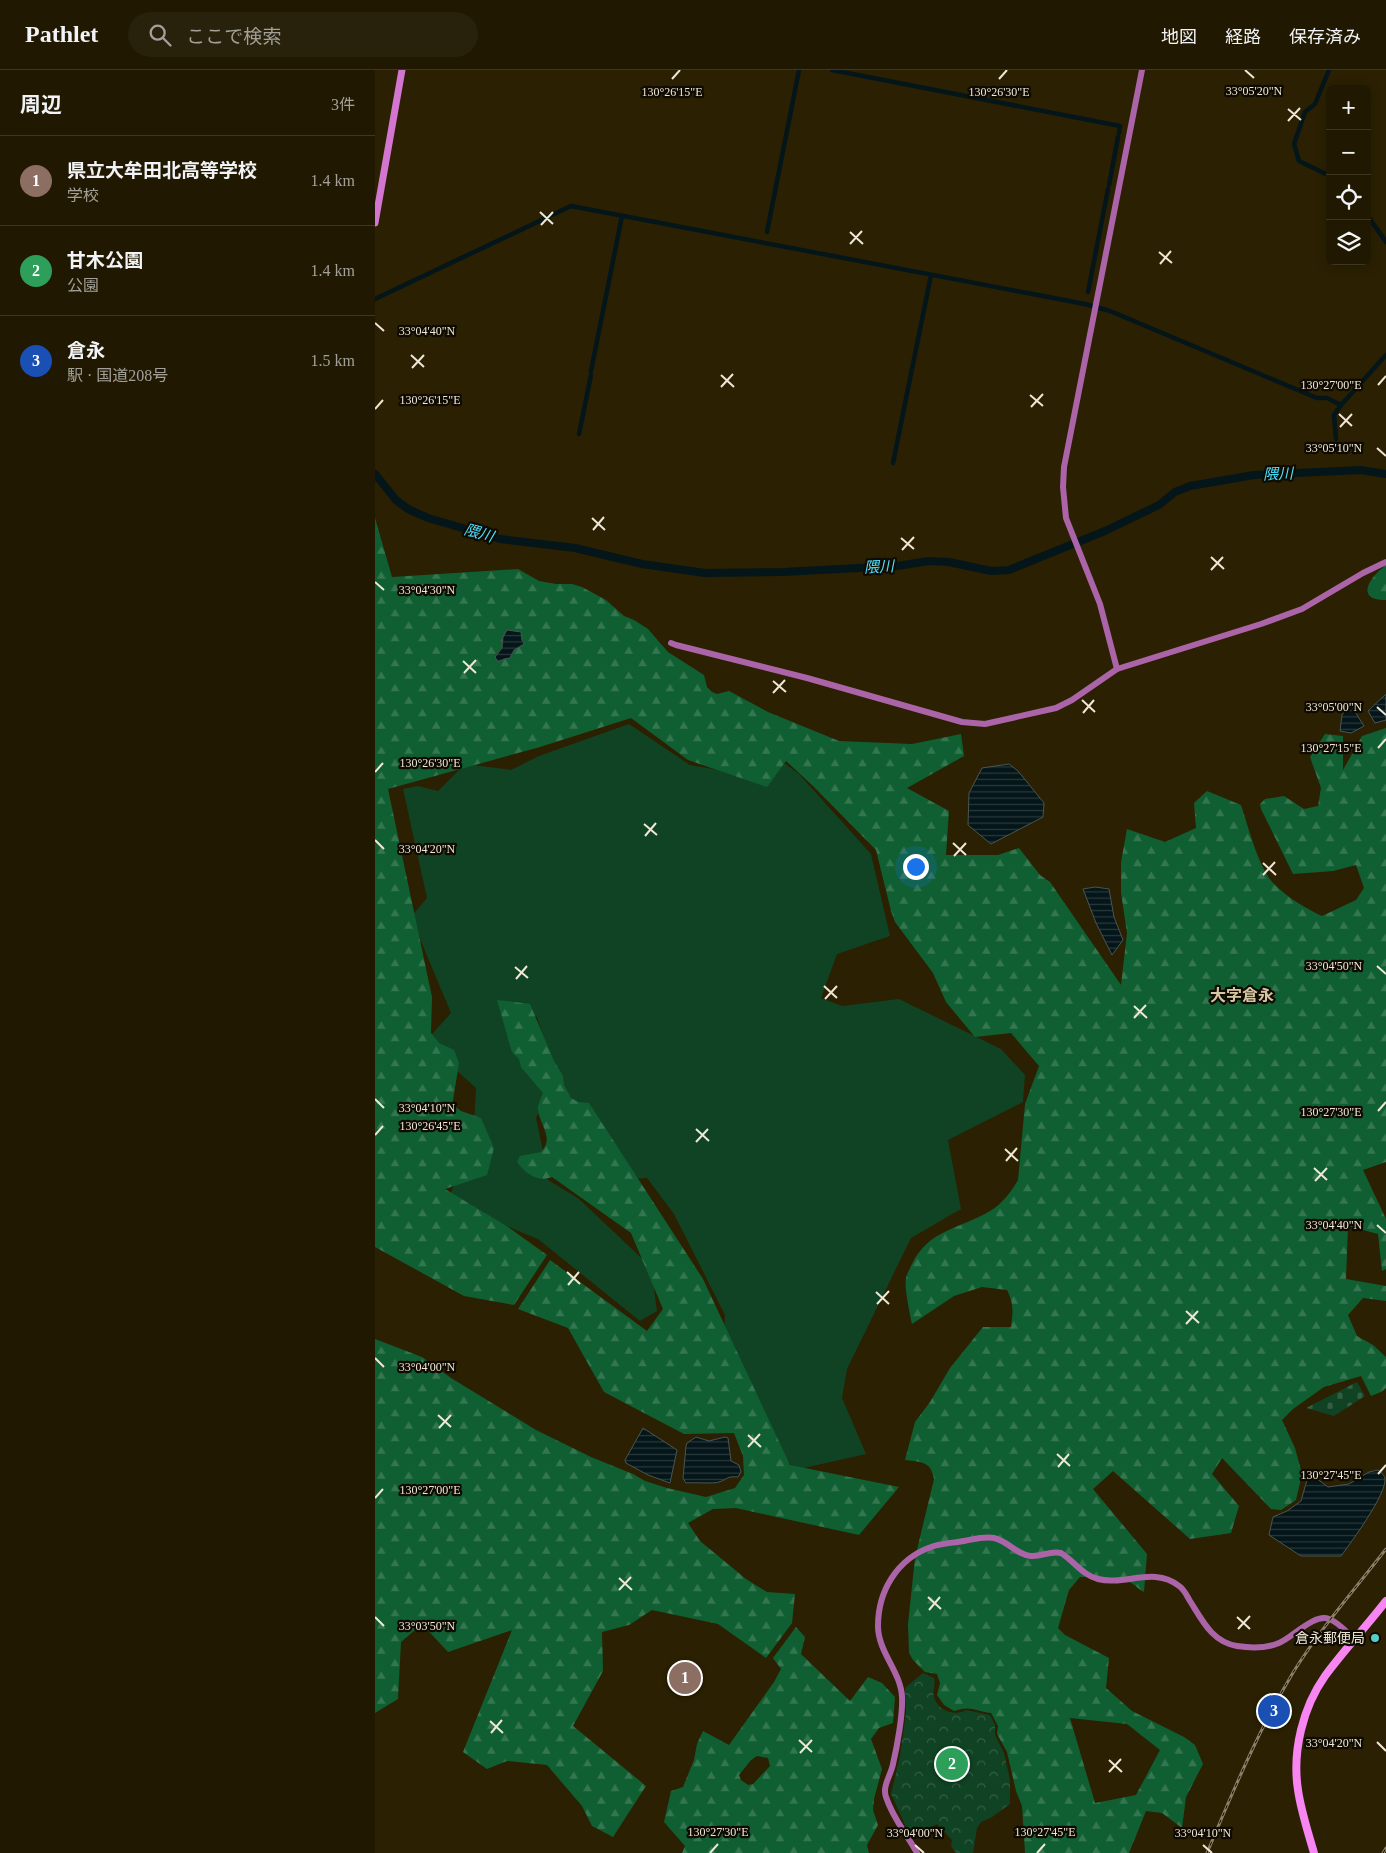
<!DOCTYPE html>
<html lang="ja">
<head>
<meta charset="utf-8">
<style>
	body { margin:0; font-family:"Times New Roman","Noto Sans JP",serif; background:#28210b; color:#f1f3f6 }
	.controls { position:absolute; right:15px; top:15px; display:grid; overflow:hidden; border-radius:8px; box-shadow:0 2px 12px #0003 }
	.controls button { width:45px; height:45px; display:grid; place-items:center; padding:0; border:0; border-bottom:1px solid #3d3723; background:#201801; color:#f1f3f6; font:25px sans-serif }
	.you { position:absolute; left:540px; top:796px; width:18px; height:18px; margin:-12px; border:4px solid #fff; border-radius:50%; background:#1a73e8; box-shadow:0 0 0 8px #1a73e833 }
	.badge { display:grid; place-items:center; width:32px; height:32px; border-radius:50%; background:#ea580c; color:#fff; font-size:16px; font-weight:700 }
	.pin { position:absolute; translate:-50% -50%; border:2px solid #fff; box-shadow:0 1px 5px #0006 }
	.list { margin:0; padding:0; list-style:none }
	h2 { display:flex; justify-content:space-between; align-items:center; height:65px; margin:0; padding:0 20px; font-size:21px }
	h2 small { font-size:16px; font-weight:400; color:#a2a099 }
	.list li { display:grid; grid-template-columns:32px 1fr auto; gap:15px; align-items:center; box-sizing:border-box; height:90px; padding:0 20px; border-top:1px solid #3d3723 }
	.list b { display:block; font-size:19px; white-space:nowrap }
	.list p { margin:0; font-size:16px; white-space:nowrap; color:#a2a099 }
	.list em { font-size:16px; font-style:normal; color:#a2a099 }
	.icon { flex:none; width:28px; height:28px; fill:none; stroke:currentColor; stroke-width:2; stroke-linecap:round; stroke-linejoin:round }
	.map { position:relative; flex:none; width:1011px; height:1783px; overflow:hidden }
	header { display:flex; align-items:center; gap:30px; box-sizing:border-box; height:70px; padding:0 25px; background:#201801; border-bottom:1px solid #3d3723 }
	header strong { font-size:24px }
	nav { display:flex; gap:28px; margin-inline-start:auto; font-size:18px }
	.search { width:350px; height:45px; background:#28210b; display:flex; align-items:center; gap:12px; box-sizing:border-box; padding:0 18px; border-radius:28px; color:#a2a099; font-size:19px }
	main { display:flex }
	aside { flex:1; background:#201801 }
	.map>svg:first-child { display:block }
	.green { fill:#104324 }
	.forest { fill:url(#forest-firs); fill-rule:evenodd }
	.cemetery { fill:url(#cemetery-stones) }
	.park { fill:url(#park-crowns) }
	.water { fill:url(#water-rules); stroke:#4a5552 }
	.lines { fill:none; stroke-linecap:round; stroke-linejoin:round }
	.canal { stroke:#04161a; stroke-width:4.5 }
	.river { stroke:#04161a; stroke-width:8 }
	.secondary { stroke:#ac64a9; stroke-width:6 }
	.primary { stroke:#d376cf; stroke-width:7 }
	.highway { stroke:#f785f2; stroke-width:8 }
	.rail-casing { stroke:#898067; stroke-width:3 }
	.rail { stroke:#0f0a02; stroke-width:1; stroke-dasharray:4; stroke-linecap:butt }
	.ticks { fill:none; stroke:#eee7d5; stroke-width:2 }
	.poi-dot { fill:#56cec3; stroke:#0f0a02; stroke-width:2 }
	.labels { text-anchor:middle; stroke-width:4.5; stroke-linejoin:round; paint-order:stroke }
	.poi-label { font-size:14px; fill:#eee7d5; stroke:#0f0a02; text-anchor:end }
	.water-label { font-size:15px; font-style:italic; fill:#4de0fc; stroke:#0f0a02 }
	.quarter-label { font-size:16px; font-weight:bold; fill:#d6c7a4; stroke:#0f0a02 }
	.ticks-label { font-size:12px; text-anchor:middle; fill:#eee7d5; stroke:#0f0a02; stroke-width:4.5; stroke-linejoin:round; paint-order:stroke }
</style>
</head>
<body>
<header>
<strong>Pathlet</strong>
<div class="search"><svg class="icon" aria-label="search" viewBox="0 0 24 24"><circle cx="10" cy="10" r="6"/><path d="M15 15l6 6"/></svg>ここで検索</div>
<nav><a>地図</a><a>経路</a><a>保存済み</a></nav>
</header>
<main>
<aside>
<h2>周辺<small>3件</small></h2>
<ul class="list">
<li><span class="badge" style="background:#8d6e63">1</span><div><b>県立大牟田北高等学校</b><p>学校</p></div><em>1.4 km</em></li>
<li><span class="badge" style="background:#2e9e5b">2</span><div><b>甘木公園</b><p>公園</p></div><em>1.4 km</em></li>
<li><span class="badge" style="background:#1a4fb4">3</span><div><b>倉永</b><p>駅 · 国道208号</p></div><em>1.5 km</em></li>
</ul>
</aside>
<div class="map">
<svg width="1011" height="1783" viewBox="0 0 1011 1783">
	<defs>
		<pattern id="forest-firs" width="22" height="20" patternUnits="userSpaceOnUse" patternTransform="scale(1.25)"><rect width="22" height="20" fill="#105f32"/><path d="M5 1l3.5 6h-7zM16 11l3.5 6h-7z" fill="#33764f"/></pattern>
		<pattern id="cemetery-stones" width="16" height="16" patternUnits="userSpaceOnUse" patternTransform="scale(1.25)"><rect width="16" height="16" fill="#104324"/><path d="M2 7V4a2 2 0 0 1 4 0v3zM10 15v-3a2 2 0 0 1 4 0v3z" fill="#335e43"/></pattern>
		<pattern id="park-crowns" width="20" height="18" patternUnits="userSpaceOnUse" patternTransform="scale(1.25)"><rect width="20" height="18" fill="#104324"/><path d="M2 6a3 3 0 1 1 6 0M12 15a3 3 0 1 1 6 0" fill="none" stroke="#335e43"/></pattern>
		<pattern id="water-rules" width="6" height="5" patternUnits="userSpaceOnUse" patternTransform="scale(1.25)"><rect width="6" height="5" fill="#04161a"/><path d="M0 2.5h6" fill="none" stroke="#29383a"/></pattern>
	</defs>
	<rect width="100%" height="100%" fill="#2b2001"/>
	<!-- green -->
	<path class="green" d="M 254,654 L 315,695 L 389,708 L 405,690 L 424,704 L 496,784 L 515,866 L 462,884 L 446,928 L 467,936 L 524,929 L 626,979 L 650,1005 L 648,1032 L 573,1070 L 586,1139 L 536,1168 L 472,1299 L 467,1328 L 491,1384 L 420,1400 L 393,1365 L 348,1288 L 350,1245 L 299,1144 L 272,1108 L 237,1110 L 191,1039 L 162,947 L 129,935 L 172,1027 L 161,1048 L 169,1086 L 157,1100 L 204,1129 L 276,1197 L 282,1241 L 265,1251 L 163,1169 L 72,1132 L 98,1070 L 101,1018 L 50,972 L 76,943 L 36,847 L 52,828 L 28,719 L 43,716 L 63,721 L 90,694 L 136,700 L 164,686 Z"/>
	<!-- forest -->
	<g class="forest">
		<path d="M 0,448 L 17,507 L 143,499 L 164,511 L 181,514 L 197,514 L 207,517 L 231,530 L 249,546 L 259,550 L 273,559 L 293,582 L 329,605 L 332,617 L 337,622 L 342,624 L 354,621 L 393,642 L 464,671 L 537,674 L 586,664 L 589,686 L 532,718 L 574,741 L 571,785 L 623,785 L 644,778 L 665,805 L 675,812 L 746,915 L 752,863 L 746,823 L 746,792 L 752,759 L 790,772 L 821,758 L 819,733 L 832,721 L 866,735 C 873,756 884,799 899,814 C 913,828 930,838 947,846 L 981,830 L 989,818 L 981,795 L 958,801 L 918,804 L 886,739 L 885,734 L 890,729 L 909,726 L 929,739 L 943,736 L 946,718 L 935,687 L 950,664 L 968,666 L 968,700 L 987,666 L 1011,658 L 1011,1092 L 988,1100 L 1011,1149 L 1011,1199 L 1007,1201 L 1003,1164 L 973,1156 L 971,1209 L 1011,1216 L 1011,1231 L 988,1228 L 973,1245 L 982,1266 L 998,1275 L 1011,1287 L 1011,1318 L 1006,1322 L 996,1326 L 986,1306 L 949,1317 L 918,1339 L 907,1350 L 920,1378 L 927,1404 L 921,1430 L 906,1440 L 896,1439 L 847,1388 L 837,1404 L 864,1436 L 856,1463 L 815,1469 L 738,1401 L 718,1419 L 772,1484 L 769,1522 C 763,1519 759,1514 753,1511 C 738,1506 720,1508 705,1507 L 694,1520 L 683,1558 L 690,1565 L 734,1588 L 731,1618 L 757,1641 L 809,1667 L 820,1675 L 828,1694 L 811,1727 L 807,1758 L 787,1743 L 771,1741 L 754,1783 L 650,1783 L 647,1736 L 641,1721 L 632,1682 L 622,1664 L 623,1656 L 616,1643 C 599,1641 597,1635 579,1641 L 569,1635 L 562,1625 L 565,1613 L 562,1604 L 550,1602 L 538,1590 L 534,1583 L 533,1554 L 540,1488 L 559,1409 C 556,1391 546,1392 530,1390 L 540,1352 L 555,1332 L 575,1298 L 608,1257 L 636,1257 C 638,1242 639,1234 632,1220 L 607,1217 L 579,1226 L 537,1254 C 535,1244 529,1217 531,1208 C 532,1204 535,1198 537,1194 C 554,1159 585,1159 615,1141 C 627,1134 636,1122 643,1110 L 650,1034 L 664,996 L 636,963 L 600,967 L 571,932 L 558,903 L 520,852 L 516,841 L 501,780 L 438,716 L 411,691 L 392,717 L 313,690 L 256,648 L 165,677 L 13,719 L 57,927 L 56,963 L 64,973 L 79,980 L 84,993 L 78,1030 L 78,1035 L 86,1041 L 106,1048 L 119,1078 L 112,1105 L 70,1119 L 133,1157 L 172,1185 L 139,1235 L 89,1226 L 0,1177 ZM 128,567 L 147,570 L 149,572 L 148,575 C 140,577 136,585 129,588 L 120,586 L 127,578 ZM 695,1648 L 752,1654 L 785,1680 L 761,1725 L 720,1733 Z"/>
		<path d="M 1011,495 L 1011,530 C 978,530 996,506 1011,495 Z"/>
		<path d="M 122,930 L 155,934 L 179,991 L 188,1006 L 189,1015 L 196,1028 L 203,1032 L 214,1033 L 328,1209 L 415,1395 L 524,1417 L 484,1465 L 361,1438 L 338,1439 L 313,1453 L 325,1471 L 371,1509 L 392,1522 L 420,1524 L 417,1553 L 391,1588 L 343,1554 L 277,1540 L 254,1555 L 227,1562 L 228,1601 L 198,1656 L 271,1716 L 238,1767 L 217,1756 L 207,1736 L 172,1695 L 132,1691 L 112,1699 L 88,1682 L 137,1560 L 73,1582 L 47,1554 L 26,1572 L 23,1629 L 0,1643 L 0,1269 L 47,1287 L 76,1308 L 161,1360 L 216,1387 L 258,1404 L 270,1411 L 292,1418 L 331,1427 L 360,1418 L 369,1405 L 368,1386 L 359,1363 L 309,1364 L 229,1322 L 193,1258 L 143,1239 L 175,1190 L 272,1261 L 288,1239 L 256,1163 L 177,1107 C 163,1113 150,1103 142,1092 L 145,1086 L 166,1082 C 180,1068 164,1054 163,1039 C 163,1035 166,1028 168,1023 L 146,997 L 144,989 L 137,982 Z"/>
		<path d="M 421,1557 L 430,1567 L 426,1584 L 475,1631 L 493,1607 L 507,1613 L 520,1627 L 518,1653 L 504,1658 L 496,1669 L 507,1699 L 499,1729 L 498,1740 L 503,1755 L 492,1775 L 494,1783 L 307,1783 L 310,1776 L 289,1752 L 296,1721 L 308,1717 L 319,1690 L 322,1674 L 328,1661 L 354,1675 L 399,1612 L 406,1599 L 398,1588 ZM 382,1686 L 393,1688 L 395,1696 L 378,1714 L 373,1715 L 366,1710 L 364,1705 L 376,1690 Z"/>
	</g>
	<!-- cemetery -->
	<path class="cemetery" d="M 982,1312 L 990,1326 L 959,1346 L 931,1338 Z"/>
	<!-- park -->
	<path class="park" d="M 548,1603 L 559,1608 C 561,1615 557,1621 559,1627 C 562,1640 580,1647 591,1640 L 615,1645 L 620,1655 L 620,1665 L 629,1683 L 635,1710 L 635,1734 L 617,1747 L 606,1752 L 602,1758 L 598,1783 L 581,1783 L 576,1776 L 577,1770 L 562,1754 L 548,1762 L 532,1759 L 516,1724 L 525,1686 L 528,1664 L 531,1643 L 530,1618 Z"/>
	<!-- water -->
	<g class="water">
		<path d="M 132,560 L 146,562 L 147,570 L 149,574 L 139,580 L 135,588 L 129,589 L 123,592 L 120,587 L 127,578 L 128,567 Z"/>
		<path d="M 1011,624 L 1011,650 L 1000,653 L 993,641 Z"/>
		<path d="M 975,634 L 989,656 L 976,663 L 965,661 L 967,645 Z"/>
		<path d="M 634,694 L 643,701 L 669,733 L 668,747 L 616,774 L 593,755 L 594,723 L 607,698 Z"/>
		<path d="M 720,817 L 734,819 L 739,847 L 748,870 L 737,885 L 721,853 L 708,819 Z"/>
		<path d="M 268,1358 L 302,1380 L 295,1413 L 273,1405 L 251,1393 L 250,1390 Z"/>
		<path d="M 321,1367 L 334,1371 L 350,1367 L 353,1368 L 356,1391 L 364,1395 L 366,1402 L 363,1407 C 350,1406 354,1409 344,1412 C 338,1414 319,1412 311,1413 L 308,1408 L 311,1376 L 312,1373 Z"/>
		<path d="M 1003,1400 C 1006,1402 1009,1404 1010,1409 C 1011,1425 977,1471 966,1486 L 926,1486 L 894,1465 L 898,1447 L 912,1441 L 926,1431 L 934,1403 L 953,1417 L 974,1414 L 994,1402 Z"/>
	</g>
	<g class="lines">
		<!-- canal -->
		<g class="canal">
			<path d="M 457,0 L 745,56 L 744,63"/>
			<path d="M 954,0 L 940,34 L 930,42 L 919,74 L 924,91 L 955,106"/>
			<path d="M 734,115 L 743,67"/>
			<path d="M 992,145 L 1011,172"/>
			<path d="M 392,162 L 424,0"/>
			<path d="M 713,222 L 733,119"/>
			<path d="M 0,229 L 196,136 L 710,234 L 735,241 L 942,328 L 952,328 L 966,335"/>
			<path d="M 216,301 L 247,146"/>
			<path d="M 204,364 L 216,305"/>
			<path d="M 961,369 L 959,345 L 966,335 L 1011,285"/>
			<path d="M 518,393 L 556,205"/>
		</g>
		<!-- river -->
		<path class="river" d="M 0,404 L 21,430 L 33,439 L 53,448 L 125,469 L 200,478 L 267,494 L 330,503 L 408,502 L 522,496 L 554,491 L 574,492 L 616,501 L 634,500 L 730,461 L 784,435 L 800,422 L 815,416 L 879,405 L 986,400 L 1011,404"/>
		<!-- secondary -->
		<g class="secondary">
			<path d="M 296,573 L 301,575 L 432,608 L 587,652 L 610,654 L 681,638 L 697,630 L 742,599 L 886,554 L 927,539 L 988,503 L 1011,492"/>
			<path d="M 742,599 L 725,534 L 691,448 L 688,417 L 689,397 L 767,0"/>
			<path d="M 542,1783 C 532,1764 518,1749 511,1727 C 507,1716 516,1705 518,1694 C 522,1677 528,1644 527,1627 C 526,1602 503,1582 503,1556 C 503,1521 522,1489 556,1477 C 566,1473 579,1473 589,1471 C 600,1469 609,1466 619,1468 C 633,1471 642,1485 656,1486 C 667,1487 675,1480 686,1483 C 699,1491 707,1505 723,1509 C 750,1516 779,1496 804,1516 C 809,1519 812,1526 815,1531 C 827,1550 837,1572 862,1576 C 875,1578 892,1578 904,1573 C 917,1568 939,1543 954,1549 C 963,1552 973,1563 980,1570"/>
		</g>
		<!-- primary -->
		<path class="primary" d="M 0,153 L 27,0"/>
		<!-- highway -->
		<path class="highway" d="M 939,1783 C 933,1762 926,1741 923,1720 C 917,1681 928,1637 950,1606 C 969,1580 991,1557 1011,1531"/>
		<defs>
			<g id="rail">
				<path d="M 832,1783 C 858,1721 884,1659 919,1601 C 946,1558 980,1519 1011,1479"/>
				<path d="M 1008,1783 L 1011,1778"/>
			</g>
		</defs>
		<!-- rail casing -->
		<use href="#rail" class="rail-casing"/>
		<!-- rail -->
		<use href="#rail" class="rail"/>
	</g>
	<!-- ticks -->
	<path class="ticks" d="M 870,0 L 879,8M 297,9 L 305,0M 624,9 L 632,0M 913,39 L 926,50M 913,51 L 925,38M 165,142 L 178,154M 166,155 L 178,142M 475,162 L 488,174M 475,174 L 487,161M 784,182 L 797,193M 785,194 L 796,181M 0,253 L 9,261M 36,285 L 49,297M 37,298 L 49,285M 346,305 L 359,317M 1003,315 L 1011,306M 346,317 L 358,304M 655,325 L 668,336M 656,337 L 668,324M 0,339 L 8,330M 964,344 L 977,356M 965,357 L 977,344M 1002,378 L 1011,386M 217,448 L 230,460M 218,460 L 229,447M 526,468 L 539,479M 527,480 L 539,467M 836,487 L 849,499M 836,500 L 848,487M 0,512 L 9,520M 88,591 L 101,603M 89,603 L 101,590M 398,611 L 411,622M 398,623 L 410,610M 707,630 L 720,642M 1002,637 L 1011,645M 708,643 L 719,630M 1003,678 L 1011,669M 0,702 L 8,693M 269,754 L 282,765M 270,766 L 281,753M 0,770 L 9,779M 578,773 L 591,785M 579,786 L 591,773M 888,793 L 901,805M 888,805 L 900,792M 1002,896 L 1011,904M 140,897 L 153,908M 141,909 L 152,896M 449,916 L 462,928M 450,929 L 462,916M 759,936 L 772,948M 759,948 L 771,935M 0,1029 L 9,1038M 1003,1041 L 1011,1032M 321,1059 L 334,1071M 0,1065 L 8,1056M 321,1072 L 333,1059M 630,1079 L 643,1091M 631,1091 L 642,1078M 939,1098 L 952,1110M 940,1111 L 952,1098M 1002,1155 L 1011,1163M 192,1202 L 205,1214M 193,1215 L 204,1202M 501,1222 L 514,1234M 502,1234 L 514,1221M 811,1241 L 824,1253M 811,1254 L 823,1241M 0,1288 L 9,1297M 63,1345 L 76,1357M 64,1358 L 76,1345M 373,1365 L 386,1377M 373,1377 L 385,1364M 682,1384 L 695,1396M 683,1397 L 694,1384M 1003,1404 L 1011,1395M 0,1428 L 8,1419M 244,1508 L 257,1520M 244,1520 L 256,1507M 553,1527 L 566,1539M 554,1540 L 565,1527M 0,1547 L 9,1556M 862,1547 L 875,1559M 863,1559 L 875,1546M 115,1651 L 128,1663M 116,1663 L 127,1650M 424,1670 L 437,1682M 1002,1672 L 1011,1681M 425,1683 L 437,1670M 734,1690 L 747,1702M 734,1702 L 746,1689M 540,1775 L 549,1783M 828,1775 L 837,1783M 335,1783 L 343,1774M 662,1783 L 670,1774"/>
	<!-- markers -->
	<circle class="poi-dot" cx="1000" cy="1568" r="5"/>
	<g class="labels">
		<!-- poi labels -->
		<g class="poi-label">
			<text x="990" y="1573">倉永郵便局</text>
		</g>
		<!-- water labels -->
		<g class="water-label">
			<text transform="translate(903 404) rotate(-2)" y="5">隈川</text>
			<text transform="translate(104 463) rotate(16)" y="5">隈川</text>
			<text transform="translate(504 497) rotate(-3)" y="5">隈川</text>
		</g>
		<!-- quarter labels -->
		<g class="quarter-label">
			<text x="867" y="931">大字倉永</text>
		</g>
	</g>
	<g class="ticks-label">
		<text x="879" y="25">33°05'20"N</text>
		<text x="297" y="26">130°26'15"E</text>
		<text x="624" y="26">130°26'30"E</text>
		<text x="52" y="265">33°04'40"N</text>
		<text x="956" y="319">130°27'00"E</text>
		<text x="55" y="334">130°26'15"E</text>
		<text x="959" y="382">33°05'10"N</text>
		<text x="52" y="524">33°04'30"N</text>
		<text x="959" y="641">33°05'00"N</text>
		<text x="956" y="682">130°27'15"E</text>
		<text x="55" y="697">130°26'30"E</text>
		<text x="52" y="783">33°04'20"N</text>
		<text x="959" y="900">33°04'50"N</text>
		<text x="52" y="1042">33°04'10"N</text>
		<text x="956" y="1046">130°27'30"E</text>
		<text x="55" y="1060">130°26'45"E</text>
		<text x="959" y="1159">33°04'40"N</text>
		<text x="52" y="1301">33°04'00"N</text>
		<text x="956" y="1409">130°27'45"E</text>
		<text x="55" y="1424">130°27'00"E</text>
		<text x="52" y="1560">33°03'50"N</text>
		<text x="959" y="1677">33°04'20"N</text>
		<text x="343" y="1766">130°27'30"E</text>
		<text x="670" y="1766">130°27'45"E</text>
		<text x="540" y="1767">33°04'00"N</text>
		<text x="828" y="1767">33°04'10"N</text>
	</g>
</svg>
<div class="controls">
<button>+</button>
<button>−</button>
<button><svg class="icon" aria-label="locate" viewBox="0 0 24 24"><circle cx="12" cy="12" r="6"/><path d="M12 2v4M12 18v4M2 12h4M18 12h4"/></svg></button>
<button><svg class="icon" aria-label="layers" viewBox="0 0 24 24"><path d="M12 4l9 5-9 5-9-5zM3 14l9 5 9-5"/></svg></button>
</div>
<div class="you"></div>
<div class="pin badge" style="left:310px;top:1608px;background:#8d6e63">1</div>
<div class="pin badge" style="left:577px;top:1694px;background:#2e9e5b">2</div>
<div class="pin badge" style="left:899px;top:1641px;background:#1a4fb4">3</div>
</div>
</main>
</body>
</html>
